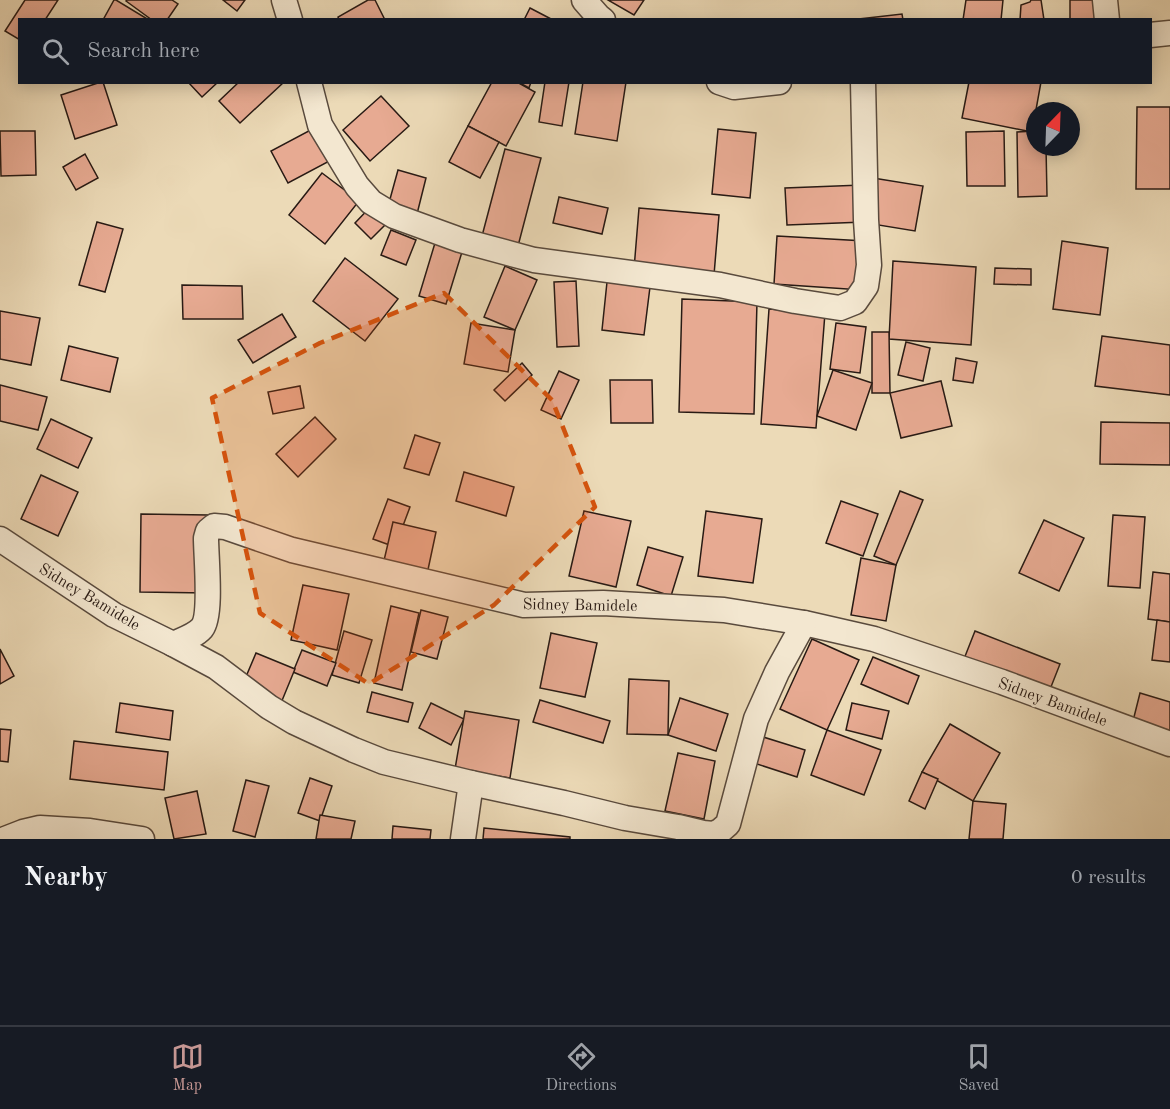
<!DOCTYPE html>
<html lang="en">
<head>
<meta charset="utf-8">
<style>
	body { margin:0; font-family:"Old Standard TT",serif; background:#20242c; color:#f1f3f6 }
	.compass { position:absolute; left:1026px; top:102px; width:54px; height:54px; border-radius:50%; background:#171b24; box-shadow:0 3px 15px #0003; rotate:23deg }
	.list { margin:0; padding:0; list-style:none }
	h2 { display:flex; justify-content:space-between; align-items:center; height:78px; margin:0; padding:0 24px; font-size:26px }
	h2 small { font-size:20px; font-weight:400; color:#9ea1a6 }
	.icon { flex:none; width:33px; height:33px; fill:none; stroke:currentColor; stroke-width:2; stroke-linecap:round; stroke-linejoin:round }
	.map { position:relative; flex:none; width:1170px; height:839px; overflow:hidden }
	.search { position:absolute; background:#171b24; box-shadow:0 3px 15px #0003; left:18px; right:18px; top:18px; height:66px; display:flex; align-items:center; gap:15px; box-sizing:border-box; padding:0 21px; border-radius:0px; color:#9ea1a6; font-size:22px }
	.sheet { height:186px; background:#171b24 }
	nav { display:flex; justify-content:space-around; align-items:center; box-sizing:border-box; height:84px; border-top:2px solid #363941; background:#171b24; font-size:16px; color:#9ea1a6 }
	nav a { display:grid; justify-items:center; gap:3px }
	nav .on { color:#c59692 }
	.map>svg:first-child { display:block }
	.building { fill:#e7aa92; stroke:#281a14; stroke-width:1.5 }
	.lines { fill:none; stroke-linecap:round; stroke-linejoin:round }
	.minor-casing { stroke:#594a3d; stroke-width:27 }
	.minor { stroke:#f3e7d0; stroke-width:24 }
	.marked { fill:#d5530d; fill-opacity:0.2; stroke:#d5530d; stroke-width:4.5; stroke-dasharray:12 8; stroke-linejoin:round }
	.labels { text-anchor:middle; stroke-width:5; stroke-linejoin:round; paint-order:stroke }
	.street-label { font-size:16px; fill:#281a14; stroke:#f3e7d0 }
</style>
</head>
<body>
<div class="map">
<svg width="1170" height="839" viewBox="0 0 1170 839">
	<rect width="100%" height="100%" fill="#ecdab7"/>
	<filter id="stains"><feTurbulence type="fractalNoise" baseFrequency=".00333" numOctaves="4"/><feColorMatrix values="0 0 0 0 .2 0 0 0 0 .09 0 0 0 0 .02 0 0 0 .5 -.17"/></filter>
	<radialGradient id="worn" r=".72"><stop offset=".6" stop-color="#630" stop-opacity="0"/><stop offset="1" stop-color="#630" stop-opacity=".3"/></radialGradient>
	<!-- building -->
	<g class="building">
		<path d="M 25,0 L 58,0 L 45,20 L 20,20 L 20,40 L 5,31 Z"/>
		<path d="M 114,0 L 116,0 L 149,20 L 103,20 Z"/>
		<path d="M 127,0 L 172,0 L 178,4 L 167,20 L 152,20 L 126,1 Z"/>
		<path d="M 223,0 L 245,0 L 237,11 Z"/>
		<path d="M 368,0 L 375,0 L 385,20 L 339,20 L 338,17 Z"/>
		<path d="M 608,0 L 644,0 L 634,15 Z"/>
		<path d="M 966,0 L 1003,0 L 1001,20 L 963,20 Z"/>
		<path d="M 1031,0 L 1041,0 L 1044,20 L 1020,20 L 1021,5 L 1030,2 Z"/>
		<path d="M 1070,0 L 1098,0 L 1099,20 L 1070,20 Z"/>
		<path d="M 530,8 L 553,20 L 524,20 Z"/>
		<path d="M 902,14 L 903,20 L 859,20 L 859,19 Z"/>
		<path d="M 101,82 L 103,82 L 117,125 L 75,139 L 61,95 Z"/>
		<path d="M 188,82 L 218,82 L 202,97 Z"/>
		<path d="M 239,82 L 284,82 L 240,123 L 219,101 Z"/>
		<path d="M 492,82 L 517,82 L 535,92 L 506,146 L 468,126 Z"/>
		<path d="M 518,82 L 531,82 L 529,88 Z"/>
		<path d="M 545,82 L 569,82 L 562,126 L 539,122 Z"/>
		<path d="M 583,82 L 626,82 L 617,141 L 575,134 Z"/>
		<path d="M 969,82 L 1041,82 L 1032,132 L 962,118 Z"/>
		<path d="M 381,96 L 409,126 L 370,161 L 343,130 Z"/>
		<path d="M 1137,107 L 1170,107 L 1170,189 L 1136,189 Z"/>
		<path d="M 320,125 L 337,157 L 288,183 L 271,151 Z"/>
		<path d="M 468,126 L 499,142 L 480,178 L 449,162 Z"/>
		<path d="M 718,129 L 756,133 L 750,198 L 712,194 Z"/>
		<path d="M 0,131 L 35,131 L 36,175 L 1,176 Z"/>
		<path d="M 1004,131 L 1005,186 L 967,186 L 966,132 Z"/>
		<path d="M 1035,131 L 1035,147 L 1046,147 L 1047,196 L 1018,197 L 1017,132 Z"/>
		<path d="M 505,149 L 541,158 L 518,246 L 482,236 Z"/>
		<path d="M 85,154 L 98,178 L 76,190 L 63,167 Z"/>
		<path d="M 398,170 L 426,178 L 416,218 L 387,210 Z"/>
		<path d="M 322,173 L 359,201 L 325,244 L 289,215 Z"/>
		<path d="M 873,178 L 923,186 L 915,231 L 866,223 Z"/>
		<path d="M 862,185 L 864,222 L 787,225 L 785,188 Z"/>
		<path d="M 559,197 L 608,208 L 602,234 L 553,223 Z"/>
		<path d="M 377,200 L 394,216 L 371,239 L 355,223 Z"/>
		<path d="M 639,208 L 719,215 L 714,275 L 634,269 Z"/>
		<path d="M 97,222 L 123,229 L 105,292 L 79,285 Z"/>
		<path d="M 391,230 L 416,240 L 406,265 L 381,255 Z"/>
		<path d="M 777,236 L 865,241 L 862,290 L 774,284 Z"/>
		<path d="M 1062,241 L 1108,248 L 1100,315 L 1053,309 Z"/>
		<path d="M 435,243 L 462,252 L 446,304 L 419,296 Z"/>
		<path d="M 345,258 L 398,299 L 365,341 L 313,301 Z"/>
		<path d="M 893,261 L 976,267 L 971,345 L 889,339 Z"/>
		<path d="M 505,266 L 537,280 L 515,330 L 484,317 Z"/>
		<path d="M 995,268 L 1031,269 L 1031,285 L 994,284 Z"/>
		<path d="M 576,281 L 579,346 L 557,347 L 554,282 Z"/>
		<path d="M 607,282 L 650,287 L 644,335 L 602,330 Z"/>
		<path d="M 182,285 L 242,286 L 243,319 L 183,319 Z"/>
		<path d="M 682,299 L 757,302 L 754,414 L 679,412 Z"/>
		<path d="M 769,309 L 825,313 L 816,428 L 761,424 Z"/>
		<path d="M 0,311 L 40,318 L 31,365 L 0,359 Z"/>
		<path d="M 282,314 L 296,337 L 253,363 L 238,340 Z"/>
		<path d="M 471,323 L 515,330 L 508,372 L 464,364 Z"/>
		<path d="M 836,323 L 866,327 L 860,373 L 830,369 Z"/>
		<path d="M 872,332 L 889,332 L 890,393 L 872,393 Z"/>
		<path d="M 1102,336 L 1170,345 L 1170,395 L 1095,386 Z"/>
		<path d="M 906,342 L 930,348 L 923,381 L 898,375 Z"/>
		<path d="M 69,346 L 118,358 L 110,392 L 61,380 Z"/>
		<path d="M 956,358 L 977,362 L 973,383 L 953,380 Z"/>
		<path d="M 522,363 L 532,375 L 505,401 L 494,390 Z"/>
		<path d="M 833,370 L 872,383 L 856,430 L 817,416 Z"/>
		<path d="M 559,371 L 579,380 L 561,419 L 541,410 Z"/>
		<path d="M 610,380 L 652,380 L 653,423 L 611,423 Z"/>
		<path d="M 941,381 L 952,426 L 901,438 L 890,393 Z"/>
		<path d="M 0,385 L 47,397 L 38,430 L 0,421 Z"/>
		<path d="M 300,386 L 304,408 L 273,414 L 268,392 Z"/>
		<path d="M 315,417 L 336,439 L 298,477 L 276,454 Z"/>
		<path d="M 51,419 L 92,438 L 78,468 L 37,449 Z"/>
		<path d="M 1101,422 L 1170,423 L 1170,465 L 1100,464 Z"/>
		<path d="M 415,435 L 440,443 L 429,475 L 404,468 Z"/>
		<path d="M 464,472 L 514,487 L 506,516 L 456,501 Z"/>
		<path d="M 41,475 L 78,492 L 58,536 L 21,519 Z"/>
		<path d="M 900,491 L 923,500 L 896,565 L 874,556 Z"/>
		<path d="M 388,499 L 410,507 L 395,547 L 373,539 Z"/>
		<path d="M 841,501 L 878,514 L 863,556 L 826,543 Z"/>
		<path d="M 584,511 L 631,521 L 616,587 L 569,576 Z"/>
		<path d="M 706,511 L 762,519 L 753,583 L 698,576 Z"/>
		<path d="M 141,514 L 208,515 L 207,593 L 140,592 Z"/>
		<path d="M 1113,515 L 1145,517 L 1140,588 L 1108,586 Z"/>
		<path d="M 1044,520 L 1084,538 L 1059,591 L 1019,573 Z"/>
		<path d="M 393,522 L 436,532 L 426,579 L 382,569 Z"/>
		<path d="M 648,547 L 683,557 L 671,596 L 637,585 Z"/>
		<path d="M 861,558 L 896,565 L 886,621 L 851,615 Z"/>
		<path d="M 1153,572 L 1170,574 L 1170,622 L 1148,619 Z"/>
		<path d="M 303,585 L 349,594 L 337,650 L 291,640 Z"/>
		<path d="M 391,606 L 419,613 L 402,690 L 374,683 Z"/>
		<path d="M 421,610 L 448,617 L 437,659 L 411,652 Z"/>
		<path d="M 1157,620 L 1170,622 L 1170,662 L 1152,660 Z"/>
		<path d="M 344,631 L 372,640 L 359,683 L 332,675 Z"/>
		<path d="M 975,631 L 1060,664 L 1047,697 L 962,664 Z"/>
		<path d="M 551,633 L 597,643 L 585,697 L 540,688 Z"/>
		<path d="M 812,639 L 859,660 L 827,730 L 780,709 Z"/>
		<path d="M 0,649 L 14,676 L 0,684 Z"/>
		<path d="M 302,650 L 336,663 L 327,686 L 293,672 Z"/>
		<path d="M 256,653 L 295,669 L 281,703 L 242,686 Z"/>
		<path d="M 873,657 L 919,676 L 908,704 L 861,684 Z"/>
		<path d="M 629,679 L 669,681 L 668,735 L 627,734 Z"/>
		<path d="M 372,692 L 413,703 L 408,722 L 367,712 Z"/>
		<path d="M 1140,693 L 1170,702 L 1170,743 L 1130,733 Z"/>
		<path d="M 680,698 L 728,714 L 716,751 L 668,735 Z"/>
		<path d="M 540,700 L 610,721 L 603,743 L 533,722 Z"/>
		<path d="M 120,703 L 173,711 L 170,740 L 116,732 Z"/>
		<path d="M 431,703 L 464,719 L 451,745 L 419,728 Z"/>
		<path d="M 852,703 L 889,711 L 882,739 L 846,730 Z"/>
		<path d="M 465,711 L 519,720 L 510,778 L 455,769 Z"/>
		<path d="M 950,724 L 1000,753 L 973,801 L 922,772 Z"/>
		<path d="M 0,729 L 11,730 L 8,762 L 0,761 Z"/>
		<path d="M 827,730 L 881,750 L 864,795 L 811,775 Z"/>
		<path d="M 760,736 L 805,750 L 797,777 L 751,762 Z"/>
		<path d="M 74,741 L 168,752 L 164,790 L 70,779 Z"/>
		<path d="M 678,753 L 715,761 L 704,819 L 665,811 Z"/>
		<path d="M 922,772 L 938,779 L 925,809 L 909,801 Z"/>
		<path d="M 310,778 L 332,786 L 320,821 L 298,813 Z"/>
		<path d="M 246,780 L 269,786 L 255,837 L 233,831 Z"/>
		<path d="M 197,791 L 206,834 L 174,839 L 165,798 Z"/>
		<path d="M 973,801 L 1006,804 L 1003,839 L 969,839 Z"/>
		<path d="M 320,815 L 355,821 L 351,839 L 316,839 Z"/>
		<path d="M 393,826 L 431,830 L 430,839 L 392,839 Z"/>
		<path d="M 484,828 L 570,837 L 570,839 L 483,839 Z"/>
	</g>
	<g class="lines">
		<defs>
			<g id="minor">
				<path d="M 284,0 L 290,20"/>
				<path d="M 584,0 L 598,16 L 603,20"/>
				<path d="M 1105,0 L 1107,20"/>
				<path d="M 1150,35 L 1170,33"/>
				<path d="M 309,82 L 320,125 L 357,186 L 371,202 L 394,216 L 460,240 L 534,260 L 720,285 L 795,301 L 840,308 L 855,302 L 866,286 L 869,265 L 866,220 L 863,82"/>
				<path d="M 719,82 L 734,87 L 779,82"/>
				<path d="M 0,539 L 114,615 L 173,644 C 182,640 195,636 202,628 C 212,615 206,557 206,538 L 208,531 L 214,526 L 225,527 L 292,550 L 524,605 L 603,603 L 724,610 L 804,623 L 874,639 L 1002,682 L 1170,744"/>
				<path d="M 173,644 L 216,667 L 269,707 L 294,722 L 354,750 L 384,762 L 471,783 L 463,839"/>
				<path d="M 471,783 L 564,803 L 625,818 L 678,827 L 703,833 L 713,834 L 720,831 L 728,824 L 756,719 L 777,672 L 804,623"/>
				<path d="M 5,839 L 23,832 L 40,828 L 90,831 L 142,839"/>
			</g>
		</defs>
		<!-- minor casing -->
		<use href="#minor" class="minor-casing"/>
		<!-- minor -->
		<use href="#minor" class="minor"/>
	</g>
	<!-- marked area -->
	<path class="marked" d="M 444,293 L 552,400 L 595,507 L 494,605 L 369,684 L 260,613 L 212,398 L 320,343 Z"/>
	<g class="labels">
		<!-- street labels -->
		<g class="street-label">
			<text transform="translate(90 596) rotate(31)" y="6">Sidney Bamidele</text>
			<text transform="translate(580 604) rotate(1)" y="6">Sidney Bamidele</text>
			<text transform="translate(1053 701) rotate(20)" y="6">Sidney Bamidele</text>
		</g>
	</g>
	<rect width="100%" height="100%" filter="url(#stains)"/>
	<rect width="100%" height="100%" fill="url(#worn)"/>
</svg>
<svg class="compass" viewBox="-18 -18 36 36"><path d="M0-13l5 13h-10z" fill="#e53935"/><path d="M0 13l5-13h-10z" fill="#9ea1a6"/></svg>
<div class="search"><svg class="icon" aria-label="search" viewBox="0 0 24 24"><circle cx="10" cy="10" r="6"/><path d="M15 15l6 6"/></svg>Search here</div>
</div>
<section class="sheet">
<h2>Nearby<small>0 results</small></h2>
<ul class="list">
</ul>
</section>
<nav>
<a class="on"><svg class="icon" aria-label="map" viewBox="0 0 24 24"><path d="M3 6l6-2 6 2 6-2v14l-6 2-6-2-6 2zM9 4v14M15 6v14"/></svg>Map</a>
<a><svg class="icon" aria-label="directions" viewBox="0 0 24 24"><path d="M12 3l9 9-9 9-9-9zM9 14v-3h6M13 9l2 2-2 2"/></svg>Directions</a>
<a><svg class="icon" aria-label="saved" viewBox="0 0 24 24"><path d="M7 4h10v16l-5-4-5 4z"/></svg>Saved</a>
</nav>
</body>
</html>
